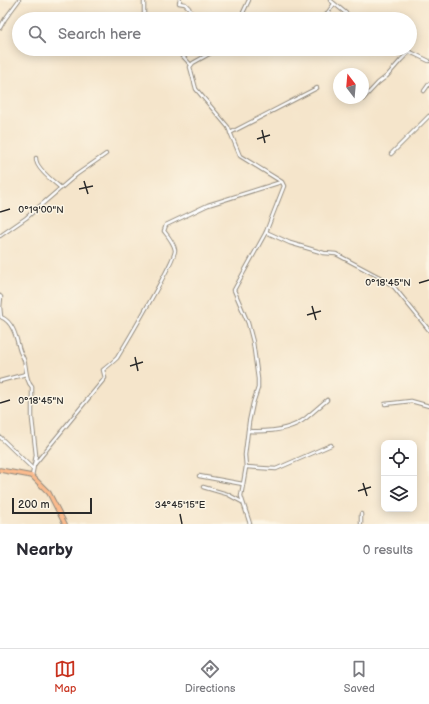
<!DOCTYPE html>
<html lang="en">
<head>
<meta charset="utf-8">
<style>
	body { margin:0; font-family:"Balsamiq Sans",sans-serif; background:#f2f2f3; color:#2b2b33 }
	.controls { position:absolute; right:12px; bottom:12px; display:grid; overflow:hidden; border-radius:8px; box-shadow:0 2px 10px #0003 }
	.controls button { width:36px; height:36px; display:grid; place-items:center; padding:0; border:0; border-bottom:1px solid #e1e1e2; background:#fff; color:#2b2b33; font:20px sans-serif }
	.compass { position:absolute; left:333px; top:68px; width:36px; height:36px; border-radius:50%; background:#fff; box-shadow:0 2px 10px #0003; rotate:344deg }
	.scale { position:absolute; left:12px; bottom:10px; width:80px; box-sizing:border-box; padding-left:4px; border:2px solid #2b2b2b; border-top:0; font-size:11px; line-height:14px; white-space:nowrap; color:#2b2b2b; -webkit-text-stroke:3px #fcf5e5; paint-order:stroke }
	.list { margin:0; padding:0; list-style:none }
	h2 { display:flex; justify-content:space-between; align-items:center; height:52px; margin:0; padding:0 16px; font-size:17px }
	h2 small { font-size:13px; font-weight:400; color:#7c7c81 }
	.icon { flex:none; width:22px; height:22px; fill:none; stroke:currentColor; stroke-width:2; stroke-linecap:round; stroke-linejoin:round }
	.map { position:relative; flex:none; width:429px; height:524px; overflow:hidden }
	.search { position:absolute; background:#fff; box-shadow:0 2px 10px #0003; left:12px; right:12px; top:12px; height:44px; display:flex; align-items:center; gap:10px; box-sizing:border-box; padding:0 14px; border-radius:22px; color:#7c7c81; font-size:15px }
	.sheet { height:124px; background:#fff }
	nav { display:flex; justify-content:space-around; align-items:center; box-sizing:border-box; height:56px; border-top:1px solid #e1e1e2; background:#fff; font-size:11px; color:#7c7c81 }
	nav a { display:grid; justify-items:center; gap:2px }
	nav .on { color:#c8321e }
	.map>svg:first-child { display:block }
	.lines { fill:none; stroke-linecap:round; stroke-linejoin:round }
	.minor-casing { stroke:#90887b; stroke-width:4.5 }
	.primary-casing { stroke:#90887b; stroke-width:5.5 }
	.minor { stroke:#fff; stroke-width:2.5 }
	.primary { stroke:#fbbb8d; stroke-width:3.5 }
	.ticks { fill:none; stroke:#2b2b2b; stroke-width:1.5 }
	.ticks-label { font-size:10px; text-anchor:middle; fill:#2b2b2b; stroke:#fcf5e5; stroke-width:3; stroke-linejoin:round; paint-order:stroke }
</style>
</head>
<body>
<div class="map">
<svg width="429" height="524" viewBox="0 0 429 524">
	<rect width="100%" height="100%" fill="#fcf5e5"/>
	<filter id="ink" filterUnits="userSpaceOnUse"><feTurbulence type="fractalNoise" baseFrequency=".025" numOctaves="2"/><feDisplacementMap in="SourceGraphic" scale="8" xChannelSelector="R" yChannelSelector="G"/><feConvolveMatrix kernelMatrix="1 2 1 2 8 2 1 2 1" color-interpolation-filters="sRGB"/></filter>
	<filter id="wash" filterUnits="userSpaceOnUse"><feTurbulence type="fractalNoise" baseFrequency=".012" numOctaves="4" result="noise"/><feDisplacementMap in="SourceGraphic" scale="16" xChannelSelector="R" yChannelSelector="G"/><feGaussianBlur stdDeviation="0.9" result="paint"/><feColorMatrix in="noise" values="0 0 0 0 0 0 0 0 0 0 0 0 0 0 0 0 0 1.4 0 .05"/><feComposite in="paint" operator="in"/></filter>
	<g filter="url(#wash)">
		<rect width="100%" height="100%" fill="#f5e5cb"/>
	</g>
	<g filter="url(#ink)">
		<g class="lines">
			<defs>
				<g id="minor">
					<path d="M 144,0 L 144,14 L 146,19"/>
					<path d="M 180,0 L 179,3 L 185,4 L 189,8 L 193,19"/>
					<path d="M 330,0 L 353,19"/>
					<path d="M 240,19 L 249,0"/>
					<path d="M 323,19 L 334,4"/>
					<path d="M 0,28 L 5,19 L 19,0"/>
					<path d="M 176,49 L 191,65"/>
					<path d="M 218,49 L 193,63 L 190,67 L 196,89 L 228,127 L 240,156 L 282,182 L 284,186 L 266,232 L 234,290 L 248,323 L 253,342 L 258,379 L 258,388 L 253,403 L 249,422 L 245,455 L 246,467 L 241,496 L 250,524"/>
					<path d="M 404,49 L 429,61"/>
					<path d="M 424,91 L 429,84"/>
					<path d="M 363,99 L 378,83 L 387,76 L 401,60 L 409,52"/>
					<path d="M 230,133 L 317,88"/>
					<path d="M 391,154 L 429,116"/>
					<path d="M 36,158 C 35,168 54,182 61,188"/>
					<path d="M 266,232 L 290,243 L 324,253 L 336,254 L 383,279 L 394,287 L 429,330"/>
					<path d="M 0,236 L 26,218 L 76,175 L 106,154"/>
					<path d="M 0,296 L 1,297 L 0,307 L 1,317 C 13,322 16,336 19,348 C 20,353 23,356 24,360 C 27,369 25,380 32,387 L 32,419 L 36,455 L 32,476"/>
					<path d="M 0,381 L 26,374"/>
					<path d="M 385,404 L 411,401 L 429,406"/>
					<path d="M 248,431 C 267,432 290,431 306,418 C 313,412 320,406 327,400"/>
					<path d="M 0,437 L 33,469"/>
					<path d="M 34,465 L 105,378 L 103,370 C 108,366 113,362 117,358 C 125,345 176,259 175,250 C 174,243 168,236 164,231 L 166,225 L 208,205 L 281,182"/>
					<path d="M 246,467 L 276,469 L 331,445"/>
					<path d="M 199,476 L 243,484"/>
					<path d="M 203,487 L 227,494 L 242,502"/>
					<path d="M 361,524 L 361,514"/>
				</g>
				<path id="primary" d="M 0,470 L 32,476 L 49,493 L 65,524"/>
			</defs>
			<!-- minor casing -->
			<use href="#minor" class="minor-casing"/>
			<!-- primary casing -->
			<use href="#primary" class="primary-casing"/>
			<!-- minor -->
			<use href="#minor" class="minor"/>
			<!-- primary -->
			<use href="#primary" class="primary"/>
		</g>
	</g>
	<!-- ticks -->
	<path class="ticks" d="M 262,130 L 265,143M 257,139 L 270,135M 84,181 L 88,194M 79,189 L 93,186M 0,212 L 10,209M 419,283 L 429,280M 312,306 L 316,320M 307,315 L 321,311M 135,357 L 138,371M 130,366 L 143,362M 0,403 L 10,400M 363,483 L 367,496M 358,491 L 371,487M 180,514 L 182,524"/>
	<g class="ticks-label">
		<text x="41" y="213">0°19'00"N</text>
		<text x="388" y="286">0°18'45"N</text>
		<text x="41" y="404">0°18'45"N</text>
		<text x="180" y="508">34°45'15"E</text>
	</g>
</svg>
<div class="controls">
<button><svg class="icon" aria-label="locate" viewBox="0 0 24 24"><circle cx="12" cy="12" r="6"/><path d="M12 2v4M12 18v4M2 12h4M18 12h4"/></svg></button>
<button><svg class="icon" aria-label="layers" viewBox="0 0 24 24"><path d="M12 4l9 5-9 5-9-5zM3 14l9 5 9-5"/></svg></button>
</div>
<svg class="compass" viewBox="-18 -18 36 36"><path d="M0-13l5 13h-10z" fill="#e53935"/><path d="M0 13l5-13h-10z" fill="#7c7c81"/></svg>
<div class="scale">200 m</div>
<div class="search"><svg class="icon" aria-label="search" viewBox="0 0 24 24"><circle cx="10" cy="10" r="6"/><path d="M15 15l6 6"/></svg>Search here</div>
</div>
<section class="sheet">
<h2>Nearby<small>0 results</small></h2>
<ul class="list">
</ul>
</section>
<nav>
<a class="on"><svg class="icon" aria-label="map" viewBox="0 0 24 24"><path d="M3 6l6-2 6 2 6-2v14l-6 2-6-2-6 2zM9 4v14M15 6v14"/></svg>Map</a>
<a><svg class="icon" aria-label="directions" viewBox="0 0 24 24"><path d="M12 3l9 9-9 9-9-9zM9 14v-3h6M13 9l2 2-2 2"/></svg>Directions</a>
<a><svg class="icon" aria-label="saved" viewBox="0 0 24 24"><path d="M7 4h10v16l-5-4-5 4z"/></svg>Saved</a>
</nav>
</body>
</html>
